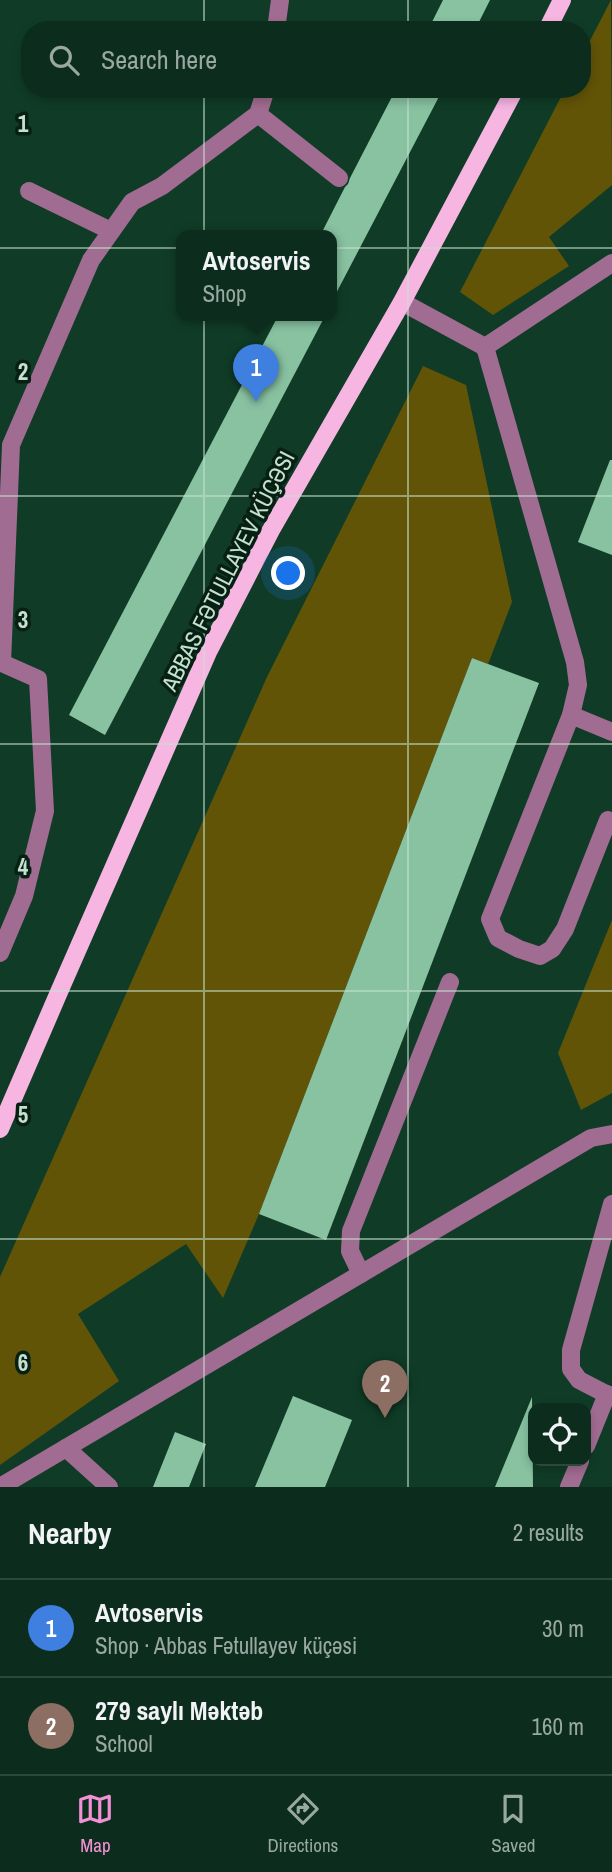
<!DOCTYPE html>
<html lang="en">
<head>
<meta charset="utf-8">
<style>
	body { margin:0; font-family:"Archivo Narrow",sans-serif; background:#153526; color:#f1f3f6 }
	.controls { position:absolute; right:21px; bottom:21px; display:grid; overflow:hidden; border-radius:14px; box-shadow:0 4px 10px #0003 }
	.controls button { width:63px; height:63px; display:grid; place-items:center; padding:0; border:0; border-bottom:2px solid #2c493b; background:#0c2d1d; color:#f1f3f6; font:35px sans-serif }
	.you { position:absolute; left:289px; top:574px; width:24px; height:24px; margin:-18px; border:5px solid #fff; border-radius:50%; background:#1a73e8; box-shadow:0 0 0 10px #1a73e833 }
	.badge { display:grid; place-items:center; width:46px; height:46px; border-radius:50%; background:#f391d6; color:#fff; font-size:23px; font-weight:700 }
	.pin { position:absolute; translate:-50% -58px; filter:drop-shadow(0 2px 4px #0008) }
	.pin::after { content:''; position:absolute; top:37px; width:24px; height:21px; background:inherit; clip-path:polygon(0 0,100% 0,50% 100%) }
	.popup { position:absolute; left:176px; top:230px; width:161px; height:91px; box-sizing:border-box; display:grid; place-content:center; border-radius:14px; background:#0c2d1d; filter:drop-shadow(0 2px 5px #0005); font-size:23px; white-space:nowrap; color:#9aa8a4 }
	.popup b { font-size:26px; color:#f1f3f6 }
	.popup::after { content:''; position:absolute; left:50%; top:100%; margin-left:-14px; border:14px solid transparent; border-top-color:#0c2d1d }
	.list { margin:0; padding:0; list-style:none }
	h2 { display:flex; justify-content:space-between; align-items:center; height:91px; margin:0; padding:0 28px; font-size:30px }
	h2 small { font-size:23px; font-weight:400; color:#9aa8a4 }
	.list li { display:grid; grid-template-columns:46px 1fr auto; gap:21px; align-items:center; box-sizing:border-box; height:98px; padding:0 28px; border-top:2px solid #2c493b }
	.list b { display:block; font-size:26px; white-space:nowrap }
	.list p { margin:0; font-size:23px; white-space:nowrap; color:#9aa8a4 }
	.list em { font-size:23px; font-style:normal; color:#9aa8a4 }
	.icon { flex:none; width:38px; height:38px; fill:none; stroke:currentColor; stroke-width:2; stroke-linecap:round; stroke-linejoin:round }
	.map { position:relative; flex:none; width:612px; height:1487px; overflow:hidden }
	.search { position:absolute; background:#0c2d1d; box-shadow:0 4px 10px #0003; left:21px; right:21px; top:21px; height:77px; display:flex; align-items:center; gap:18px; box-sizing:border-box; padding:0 24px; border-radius:28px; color:#9aa8a4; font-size:26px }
	.sheet { height:287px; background:#0c2d1d }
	nav { display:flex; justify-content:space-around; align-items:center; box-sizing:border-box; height:98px; border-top:2px solid #2c493b; background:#0c2d1d; font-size:19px; color:#9aa8a4 }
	nav a { display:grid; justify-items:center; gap:4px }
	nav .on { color:#f391d6 }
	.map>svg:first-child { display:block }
	.green { fill:#615407 }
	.building { fill:#88c2a1 }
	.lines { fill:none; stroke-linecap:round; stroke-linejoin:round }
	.minor { stroke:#a16c91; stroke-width:18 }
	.major { stroke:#f7b5e2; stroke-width:18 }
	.grid { fill:none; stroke:#c4e1d0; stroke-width:2; stroke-opacity:0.55 }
	.labels { text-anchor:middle; stroke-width:7; stroke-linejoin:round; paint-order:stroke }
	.street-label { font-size:23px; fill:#c4e1d0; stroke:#082014 }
	.grid-label { font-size:23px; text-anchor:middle; font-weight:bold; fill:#c4e1d0; stroke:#082014; stroke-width:7; stroke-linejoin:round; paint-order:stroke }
</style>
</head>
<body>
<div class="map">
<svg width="612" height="1487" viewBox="0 0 612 1487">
	<rect width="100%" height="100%" fill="#103c27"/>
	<!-- green -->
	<g class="green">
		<path d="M 611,0 L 612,185 L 549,237 L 569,266 L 493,315 L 460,292 L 565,89 L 582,89 L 582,56 Z"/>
		<path d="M 423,366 L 466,385 L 512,602 L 488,664 L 472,658 L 259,1214 L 223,1298 L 186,1244 L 78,1314 L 119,1381 L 0,1465 L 0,1277 L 267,677 Z"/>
		<path d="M 612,920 L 612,1093 L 581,1110 L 558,1053 Z"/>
	</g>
	<!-- building -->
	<g class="building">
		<path d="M 443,0 L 490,0 L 475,30 L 428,30 Z"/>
		<path d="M 396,89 L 443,89 L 331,303 L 331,236 L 320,236 L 345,187 L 348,184 L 350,178 Z"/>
		<path d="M 278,316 L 325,316 L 105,735 L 69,715 Z"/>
		<path d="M 610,460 L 612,460 L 612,555 L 578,542 Z"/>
		<path d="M 472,658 L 539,683 L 326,1240 L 259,1214 Z"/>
		<path d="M 293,1396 L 352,1420 L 325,1487 L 255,1487 Z"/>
		<path d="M 532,1397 L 533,1487 L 495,1487 Z"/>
		<path d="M 175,1432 L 206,1444 L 189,1487 L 153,1487 Z"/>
	</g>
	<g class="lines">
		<!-- minor -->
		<g class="minor">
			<path d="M 276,30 L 280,0"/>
			<path d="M 258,114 L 339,178"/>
			<path d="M 29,191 L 111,231"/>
			<path d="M 402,302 L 485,347 L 612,263"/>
			<path d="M 485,347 L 575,662 L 578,685 L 571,715 L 490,919 L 498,938 L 519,949 L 540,956 L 552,949 L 565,929 L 608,820"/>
			<path d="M 571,715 L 612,732"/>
			<path d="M 0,953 L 24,896 L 45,811 L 38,679 L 2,663 L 11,445 L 91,260 L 132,202 L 162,186 L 258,114 L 266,89"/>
			<path d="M 612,1204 L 571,1350 L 571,1369 L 579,1380 L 612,1397"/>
			<path d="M 361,1274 L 350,1251 L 351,1231 L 450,982"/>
			<path d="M 586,1446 L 607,1394"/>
			<path d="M 66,1448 L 109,1487"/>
			<path d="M 0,1487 L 591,1138 L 612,1134"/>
			<path d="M 569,1487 L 580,1461"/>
		</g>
		<!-- major -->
		<g class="major">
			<path d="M 547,30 L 562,0"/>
			<path d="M 0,1129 L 59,992 L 209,650 L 271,530 L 402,302 L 515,89"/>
		</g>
	</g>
	<!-- grid -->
	<path class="grid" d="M 204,0 L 204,30M 408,0 L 408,30M 204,89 L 204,1487M 408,89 L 408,1487M 0,248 L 612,248M 0,496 L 612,496M 0,744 L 612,744M 0,991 L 612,991M 0,1239 L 612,1239"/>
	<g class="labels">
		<!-- street labels -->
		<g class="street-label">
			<text transform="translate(228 571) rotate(-63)" y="8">ABBAS FƏTULLAYEV KÜÇƏSI</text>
		</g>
	</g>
	<g class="grid-label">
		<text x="23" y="132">1</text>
		<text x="23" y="380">2</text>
		<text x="23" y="628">3</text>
		<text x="23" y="875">4</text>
		<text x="23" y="1123">5</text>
		<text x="23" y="1371">6</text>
	</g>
</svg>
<div class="controls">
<button><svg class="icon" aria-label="locate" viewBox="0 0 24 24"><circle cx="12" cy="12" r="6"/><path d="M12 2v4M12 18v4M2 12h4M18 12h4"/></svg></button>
</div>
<div class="you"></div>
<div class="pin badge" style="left:256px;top:402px;background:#3f7fe0">1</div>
<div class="popup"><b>Avtoservis</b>Shop</div>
<div class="pin badge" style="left:385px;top:1418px;background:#8d6e63">2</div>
<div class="search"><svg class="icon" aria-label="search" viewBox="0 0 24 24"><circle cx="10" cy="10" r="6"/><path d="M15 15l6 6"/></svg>Search here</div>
</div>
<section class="sheet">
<h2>Nearby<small>2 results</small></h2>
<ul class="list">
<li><span class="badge" style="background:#3f7fe0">1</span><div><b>Avtoservis</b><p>Shop · Abbas Fətullayev küçəsi</p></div><em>30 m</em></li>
<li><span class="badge" style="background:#8d6e63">2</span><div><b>279 saylı Məktəb</b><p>School</p></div><em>160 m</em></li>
</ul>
</section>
<nav>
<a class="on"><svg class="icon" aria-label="map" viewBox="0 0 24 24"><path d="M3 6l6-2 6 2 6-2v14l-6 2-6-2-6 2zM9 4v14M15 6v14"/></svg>Map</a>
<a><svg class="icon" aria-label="directions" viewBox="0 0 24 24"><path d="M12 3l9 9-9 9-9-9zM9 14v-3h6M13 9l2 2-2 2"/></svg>Directions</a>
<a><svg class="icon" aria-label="saved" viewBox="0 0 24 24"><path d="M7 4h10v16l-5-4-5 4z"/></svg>Saved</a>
</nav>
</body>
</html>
